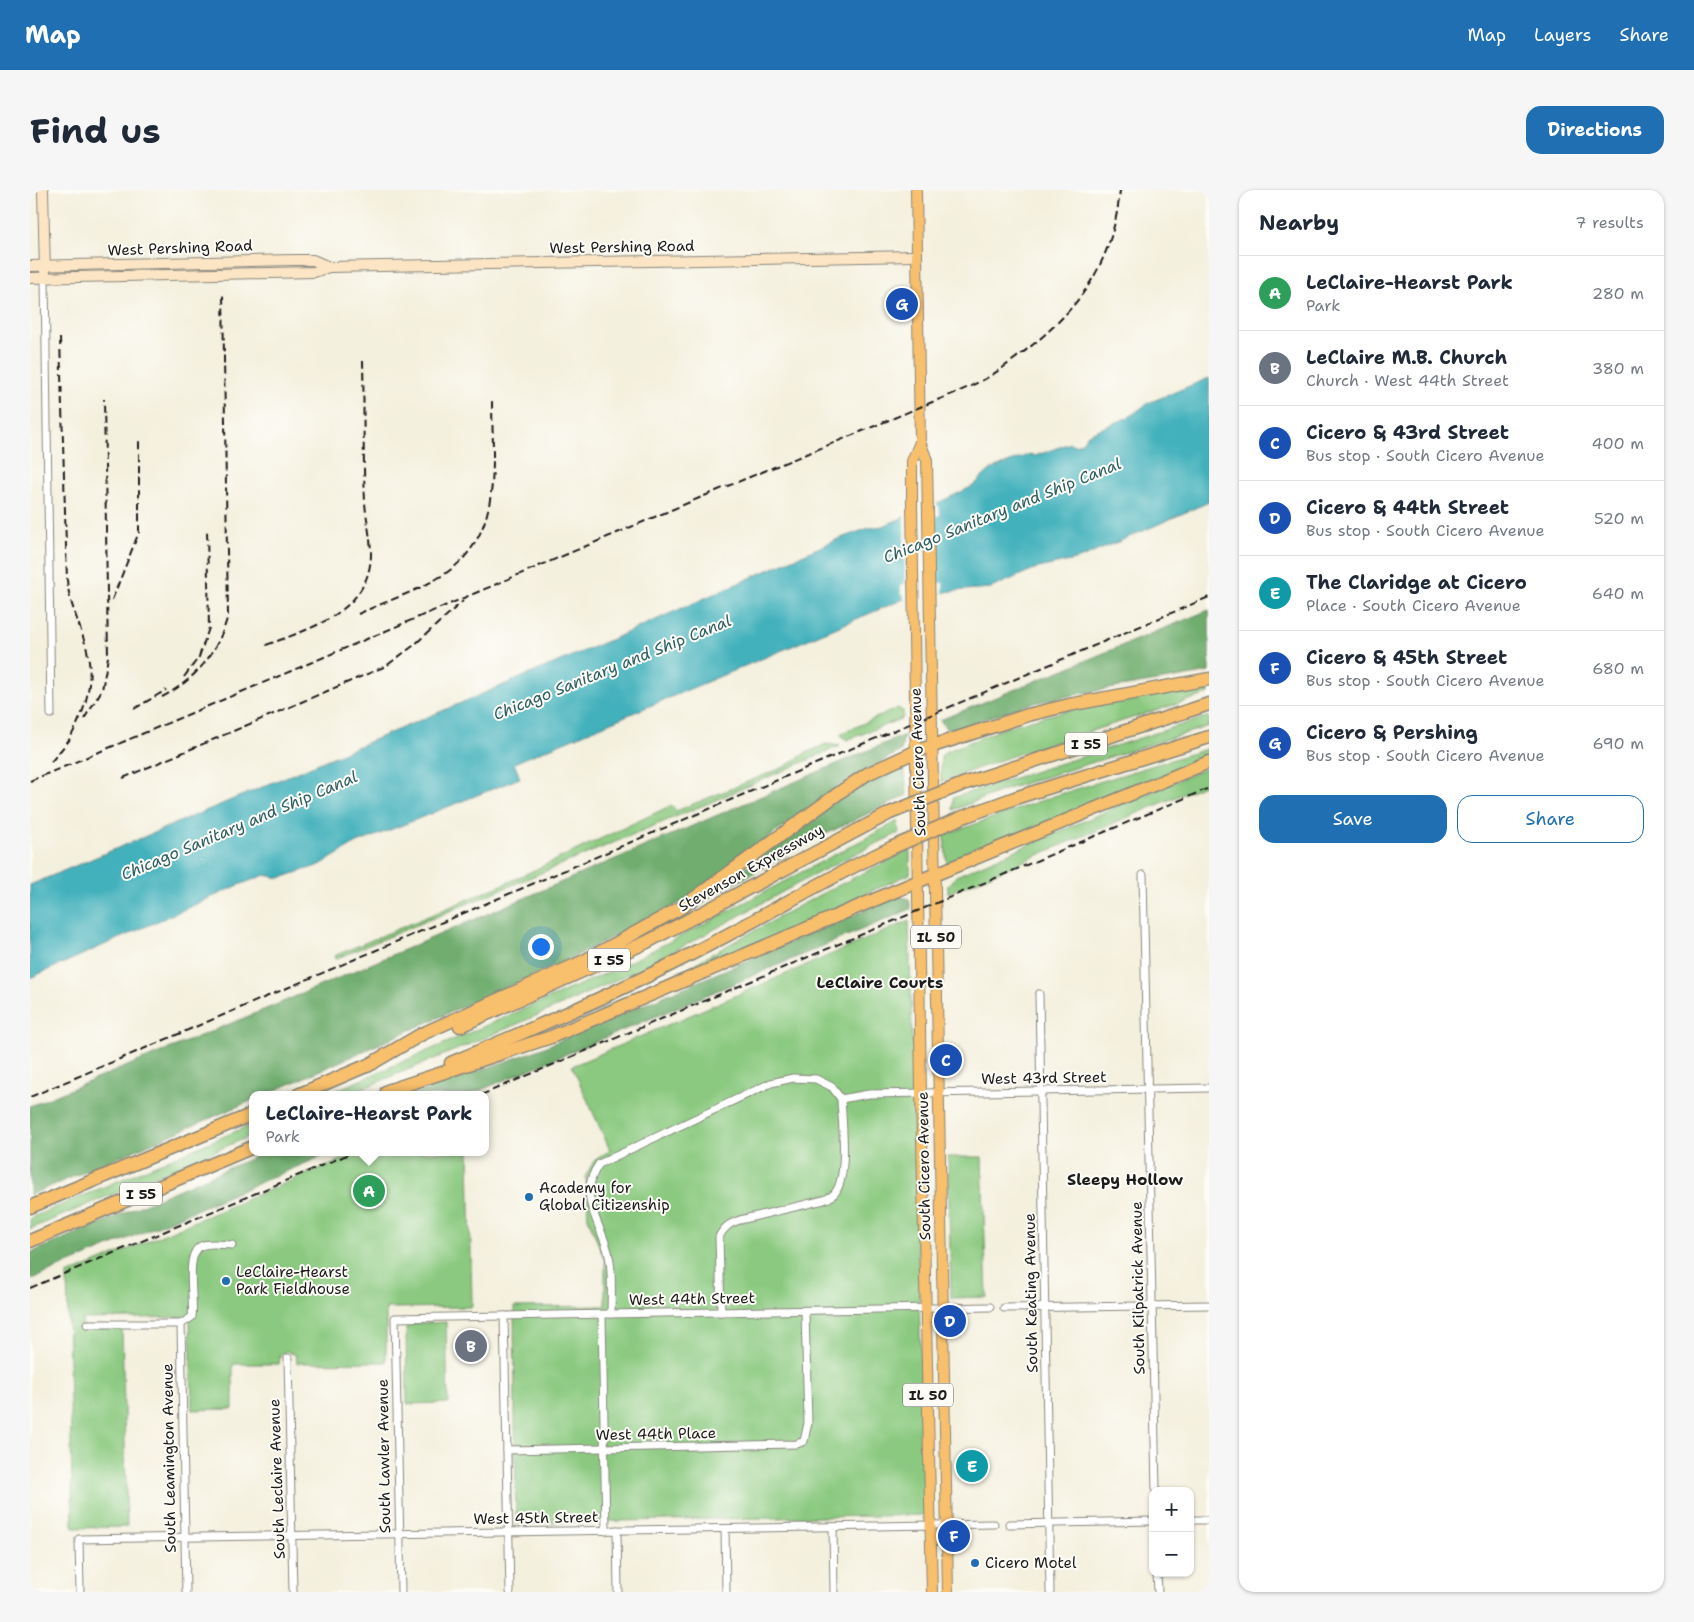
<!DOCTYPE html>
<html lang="en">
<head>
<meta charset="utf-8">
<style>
	body { margin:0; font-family:"Shantell Sans",sans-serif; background:#f6f6f7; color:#1f2937 }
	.controls { position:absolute; right:15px; bottom:15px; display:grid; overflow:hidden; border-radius:10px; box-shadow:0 1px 4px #0004 }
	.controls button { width:45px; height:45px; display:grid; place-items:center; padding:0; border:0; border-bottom:1px solid #e0e1e3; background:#fff; color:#1f2937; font:25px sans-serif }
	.you { position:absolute; left:510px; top:756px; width:18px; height:18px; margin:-12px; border:4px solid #fff; border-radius:50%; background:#1a73e8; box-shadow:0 0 0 8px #1a73e833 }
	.badge { display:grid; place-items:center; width:32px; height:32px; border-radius:50%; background:#1f6fb2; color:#fff; font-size:16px; font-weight:700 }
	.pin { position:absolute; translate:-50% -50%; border:2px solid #fff; box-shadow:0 1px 5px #0006 }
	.popup { position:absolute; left:219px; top:901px; width:240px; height:65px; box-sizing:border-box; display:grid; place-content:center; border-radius:10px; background:#fff; filter:drop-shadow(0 1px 4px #0005); font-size:16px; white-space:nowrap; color:#747a83 }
	.popup b { font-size:19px; color:#1f2937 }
	.popup::after { content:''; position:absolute; left:50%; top:100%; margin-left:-10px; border:10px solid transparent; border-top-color:#fff }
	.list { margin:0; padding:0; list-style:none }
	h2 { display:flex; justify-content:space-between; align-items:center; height:65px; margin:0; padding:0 20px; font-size:21px }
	h2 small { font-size:16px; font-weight:400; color:#747a83 }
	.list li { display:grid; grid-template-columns:32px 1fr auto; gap:15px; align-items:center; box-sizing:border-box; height:75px; padding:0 20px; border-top:1px solid #e0e1e3 }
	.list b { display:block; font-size:19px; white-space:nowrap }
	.list p { margin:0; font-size:16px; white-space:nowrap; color:#747a83 }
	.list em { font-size:16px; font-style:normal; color:#747a83 }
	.actions { display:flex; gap:10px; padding:15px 20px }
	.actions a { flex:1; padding:11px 0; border:1px solid #1f6fb2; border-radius:15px; text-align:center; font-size:18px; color:#1f6fb2 }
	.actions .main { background:#1f6fb2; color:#fff }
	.map { position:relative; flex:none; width:1179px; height:1402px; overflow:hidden; border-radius:15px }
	header { display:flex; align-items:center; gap:30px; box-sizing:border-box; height:70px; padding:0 25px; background:#1f6fb2; color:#fff }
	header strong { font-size:24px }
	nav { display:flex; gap:28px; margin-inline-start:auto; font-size:18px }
	.intro { display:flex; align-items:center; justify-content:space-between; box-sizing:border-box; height:120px; padding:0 30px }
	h1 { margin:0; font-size:35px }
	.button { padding:12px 22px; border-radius:15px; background:#1f6fb2; color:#fff; font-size:18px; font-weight:700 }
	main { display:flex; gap:30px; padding:0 30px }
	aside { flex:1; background:#fff; border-radius:15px; box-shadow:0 1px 4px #0004 }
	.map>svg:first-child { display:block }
	.green { fill:#8ac97f; stroke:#53724e }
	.forest { fill:#6fad6e; stroke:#466445 }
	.water { fill:#42b1bc; stroke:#2f666c }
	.pier { fill:#f4f0de }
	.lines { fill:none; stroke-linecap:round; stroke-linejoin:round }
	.street-casing { stroke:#88867d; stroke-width:9 }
	.secondary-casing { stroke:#88867d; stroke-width:12 }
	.primary-casing { stroke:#88867d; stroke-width:12 }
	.highway-casing { stroke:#88867d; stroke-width:15 }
	.street { stroke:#fff; stroke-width:7 }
	.secondary { stroke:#fce5c4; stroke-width:10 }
	.primary { stroke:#f8bf6c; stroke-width:10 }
	.highway { stroke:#f8bf6c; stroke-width:12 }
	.rail { stroke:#1c1c1c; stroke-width:2; stroke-dasharray:8 4; stroke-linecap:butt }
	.highway-bridge-casing { stroke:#88867d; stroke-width:15; stroke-linecap:butt }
	.highway-bridge { stroke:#f8bf6c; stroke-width:12 }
	.poi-dot { fill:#1f6fb2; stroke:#fdfcf7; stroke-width:2 }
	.labels { text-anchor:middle; stroke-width:4; stroke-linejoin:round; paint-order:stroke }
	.shield { fill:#fdfcf7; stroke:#605f5e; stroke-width:1 }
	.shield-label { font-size:14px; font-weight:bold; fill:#1c1c1c }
	.street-label { font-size:15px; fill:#1c1c1c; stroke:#fdfcf7 }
	.poi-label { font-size:15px; fill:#1c1c1c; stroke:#fdfcf7; text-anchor:start }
	.water-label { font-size:16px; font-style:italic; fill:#2d5f64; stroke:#fdfcf7 }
	.neighbourhood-label { font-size:16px; font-weight:bold; fill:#1c1c1c; stroke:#fdfcf7 }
</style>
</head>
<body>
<header>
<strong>Map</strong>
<nav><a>Map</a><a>Layers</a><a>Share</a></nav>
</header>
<div class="intro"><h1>Find us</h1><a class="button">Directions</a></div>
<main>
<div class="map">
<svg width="1179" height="1402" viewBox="0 0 1179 1402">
	<rect width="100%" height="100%" fill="#fdfcf7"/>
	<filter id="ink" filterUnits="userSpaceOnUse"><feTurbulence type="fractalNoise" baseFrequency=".02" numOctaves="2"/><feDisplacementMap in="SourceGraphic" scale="10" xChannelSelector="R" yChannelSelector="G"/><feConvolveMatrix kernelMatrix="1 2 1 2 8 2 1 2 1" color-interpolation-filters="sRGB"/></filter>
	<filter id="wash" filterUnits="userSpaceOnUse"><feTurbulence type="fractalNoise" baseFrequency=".0096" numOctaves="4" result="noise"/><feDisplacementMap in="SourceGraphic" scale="20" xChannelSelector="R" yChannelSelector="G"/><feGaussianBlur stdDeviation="1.12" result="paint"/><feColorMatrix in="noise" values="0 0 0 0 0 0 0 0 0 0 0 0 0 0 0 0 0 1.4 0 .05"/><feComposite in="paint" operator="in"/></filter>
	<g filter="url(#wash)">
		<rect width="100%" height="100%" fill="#f4f0de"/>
		<!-- green -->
		<g class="green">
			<path d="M 1179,495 L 1179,503 L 1175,505 L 979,567 L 911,592 L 911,566 L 915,562 L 977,537 L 1011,527 L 1053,517 Z"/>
			<path d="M 868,518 L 873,521 L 873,528 L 817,550 L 811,546 L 812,543 Z"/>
			<path d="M 1179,526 L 1179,536 L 1173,538 L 974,600 L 923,620 L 923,608 L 928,606 Z"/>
			<path d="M 796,554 L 810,556 L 681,612 L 305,769 L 304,766 L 481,691 L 642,615 L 646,621 L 754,577 L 774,564 Z"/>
			<path d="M 1179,558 L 1179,566 L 1165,573 L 917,675 L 914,645 L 1024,606 Z"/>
			<path d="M 1179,577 L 1179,593 L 918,703 L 918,695 L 926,686 Z"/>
			<path d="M 868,631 L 869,643 C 778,684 694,737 605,781 C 511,826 413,865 317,905 L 296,905 L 579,782 L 657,743 Z"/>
			<path d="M 880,660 L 880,684 L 833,705 L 791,727 L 542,833 L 653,780 L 789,705 Z"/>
			<path d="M 879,731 L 895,1325 L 486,1333 L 484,1117 L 575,1116 L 575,1071 L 558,1028 L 556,985 L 564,971 L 580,960 L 542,876 Z"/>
			<path d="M 223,934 L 223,945 L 0,1039 L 0,1028 Z"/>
			<path d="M 329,962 L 439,962 L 442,1117 L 356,1118 L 356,1172 L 267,1173 L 266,1165 L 256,1161 L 250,1166 L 249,1174 L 203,1174 L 203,1219 L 162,1220 L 160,1127 L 52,1129 L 53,1138 L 92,1138 L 97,1337 L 43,1338 L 37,1085 Z"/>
			<path d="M 918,967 L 952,967 L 957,1107 L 921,1108 Z"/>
			<path d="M 416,1132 L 418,1213 L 377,1214 L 376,1134 Z"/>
		</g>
		<!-- forest -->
		<g class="forest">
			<path d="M 1179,420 L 1179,482 C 1121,493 1062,500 1005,513 C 975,520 947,534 917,540 L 910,530 Z"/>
			<path d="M 874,545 L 871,561 L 814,592 L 652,712 L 544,767 L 235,905 L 223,905 L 223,910 L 0,1005 L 0,916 L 243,816 Z"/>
			<path d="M 874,572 L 877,605 L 781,651 L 655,721 L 811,607 L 842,587 Z"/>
			<path d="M 868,706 L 879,709 L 881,719 L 439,905 L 380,905 L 505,861 Z"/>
			<path d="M 236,962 L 302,962 L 0,1090 L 0,1063 Z"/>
		</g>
		<!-- water -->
		<path class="water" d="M 1179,188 L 1179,312 L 1049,369 L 1004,379 L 961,398 L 922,401 L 874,409 L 484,573 L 490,588 L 325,654 L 290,675 L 250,688 L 235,685 L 209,695 L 0,788 L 0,695 L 587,447 L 808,349 L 839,338 L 853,336 L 910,312 L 943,296 L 960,280 L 1000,264 L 1005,266 L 1040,253 L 1044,255 L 1051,253 L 1058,244 L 1099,227 L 1118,213 Z"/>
		<!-- pier -->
		<path class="pier" d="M 902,312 L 907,312 L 907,316 L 909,316 L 910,325 L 906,326 L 907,393 L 913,393 L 913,403 L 908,403 L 908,407 L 874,409 L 874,405 L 871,405 L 871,395 L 875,394 L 874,324 Z"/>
	</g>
	<g filter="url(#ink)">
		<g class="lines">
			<defs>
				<g id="street">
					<path d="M 15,88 L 21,524"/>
					<path d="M 1113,685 L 1126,1301"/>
					<path d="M 1009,804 L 1020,1402"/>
					<path d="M 811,909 L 839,904 L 1179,898"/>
					<path d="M 974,1118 L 1179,1115"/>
					<path d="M 581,1124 C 581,1106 583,1084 579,1066 C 573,1034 545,1008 569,974 L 741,893 L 763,888 L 786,889 L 802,897 L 811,909 C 812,931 819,988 804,1004 C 801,1007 797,1009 794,1010 L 710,1030 C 700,1033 694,1037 689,1047 L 691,1122"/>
					<path d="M 572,1125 L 576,1341"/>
					<path d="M 474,1126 L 480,1402"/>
					<path d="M 57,1134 L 151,1134"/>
					<path d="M 151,1134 L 156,1402"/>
					<path d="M 151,1134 L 162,1127 C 165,1110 154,1064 171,1056 C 179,1052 194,1055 202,1055"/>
					<path d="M 258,1168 L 263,1402"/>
					<path d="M 477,1260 L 767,1254 L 774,1251 L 778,1233 L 775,1121"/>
					<path d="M 1160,1330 L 1179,1330"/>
					<path d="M 979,1334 L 1123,1331"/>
					<path d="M 803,1337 L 804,1402"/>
					<path d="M 695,1339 L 696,1402"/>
					<path d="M 587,1340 L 588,1402"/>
					<path d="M 1127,1383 L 1128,1402"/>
					<path d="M 50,1402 L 49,1349 L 964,1334"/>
					<path d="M 371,1402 L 365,1128 L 960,1117"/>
				</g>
				<g id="secondary">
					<path d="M 13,0 L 15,82"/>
					<path d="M 0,76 L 264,70 L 283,70 L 299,77"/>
					<path d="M 0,88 L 284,82 L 299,77 L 886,66"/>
				</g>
				<g id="primary">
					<path d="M 886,0 L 890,252 L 897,270 L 918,1402"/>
					<path d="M 890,252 L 882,271 L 882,313 L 891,904 L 902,1402"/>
				</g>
				<g id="highway">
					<path d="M 933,594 L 1179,514"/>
					<path d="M 933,627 L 985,608 L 1179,547"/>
					<path d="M 430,836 L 617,752 L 860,623"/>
					<path d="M 421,873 C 504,838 587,803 667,761 C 732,728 794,689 861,658"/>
					<path d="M 337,876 L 392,844 L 554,771 L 652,717 L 813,600 L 837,584 L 887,561 L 998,525 L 1039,515 L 1179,489"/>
					<path d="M 357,901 L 521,847 L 889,691 L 1179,572"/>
					<path d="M 268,905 L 343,873"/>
					<path d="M 0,1017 L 223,924"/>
					<path d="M 0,1051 L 223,957"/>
				</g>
			</defs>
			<!-- street casing -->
			<use href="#street" class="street-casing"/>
			<!-- secondary casing -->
			<use href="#secondary" class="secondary-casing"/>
			<!-- primary casing -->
			<use href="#primary" class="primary-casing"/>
			<!-- highway casing -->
			<use href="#highway" class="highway-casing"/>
			<!-- street -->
			<use href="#street" class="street"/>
			<!-- secondary -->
			<use href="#secondary" class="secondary"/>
			<!-- primary -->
			<use href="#primary" class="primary"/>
			<!-- highway -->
			<use href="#highway" class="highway"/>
			<!-- rail -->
			<g class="rail">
				<path d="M 30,148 L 37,390 C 39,412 48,430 54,450 C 67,487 56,522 37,553"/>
				<path d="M 82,410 L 109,342 L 109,249"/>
				<path d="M 328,424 C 354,412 383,403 408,388 C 475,350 462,275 462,210"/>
				<path d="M 236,455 C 280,439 339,422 341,365 C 341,347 336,329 335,312 C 333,265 334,218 333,171"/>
				<path d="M 154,487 L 169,467 L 179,438 L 177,341"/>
				<path d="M 132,507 C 166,489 188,463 198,425 L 193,104"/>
				<path d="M 104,519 L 136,500"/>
				<path d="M 54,529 L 72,500 L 78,467 L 74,209"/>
				<path d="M 21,572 L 40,549"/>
				<path d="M 93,588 L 356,476 L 383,456 L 433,411"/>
				<path d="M 0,591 C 231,494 462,396 693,298 C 756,272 819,247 883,220 C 915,206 947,197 975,176 C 1040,129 1082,84 1090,0"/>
				<path d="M 451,905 L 1179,598"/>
				<path d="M 0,907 L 1179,407"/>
				<path d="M 0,1098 L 324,962"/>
			</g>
			<defs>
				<g id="highway-bridge">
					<path d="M 860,623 L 933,594"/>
					<path d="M 861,658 L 933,627"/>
				</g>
			</defs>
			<!-- highway-bridge casing -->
			<use href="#highway-bridge" class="highway-bridge-casing"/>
			<!-- highway-bridge -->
			<use href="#highway-bridge" class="highway-bridge"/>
		</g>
	</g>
	<!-- markers -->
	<g class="poi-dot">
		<circle cx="499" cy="1007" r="5"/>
		<circle cx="196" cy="1091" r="5"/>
		<circle cx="945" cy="1373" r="5"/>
	</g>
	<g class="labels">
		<!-- shield labels -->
		<g class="shield">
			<rect x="1035" y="542.5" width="42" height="23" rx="4"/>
			<rect x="881" y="735.5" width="50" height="23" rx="4"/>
			<rect x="558" y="758.5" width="42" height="23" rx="4"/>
			<rect x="90" y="992.5" width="42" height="23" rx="4"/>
			<rect x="873" y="1193.5" width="50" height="23" rx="4"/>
		</g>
		<g class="shield-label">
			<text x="1056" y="559">I 55</text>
			<text x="906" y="752">IL 50</text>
			<text x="579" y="775">I 55</text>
			<text x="111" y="1009">I 55</text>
			<text x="898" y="1210">IL 50</text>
		</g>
		<!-- street labels -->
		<g class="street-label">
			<text transform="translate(592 57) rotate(-1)" y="5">West Pershing Road</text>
			<text transform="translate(150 58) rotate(-2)" y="5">West Pershing Road</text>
			<text transform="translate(888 572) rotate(-92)" y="5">South Cicero Avenue</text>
			<text transform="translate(721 678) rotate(-29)" y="5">Stevenson Expressway</text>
			<text transform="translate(1014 888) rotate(-1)" y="5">West 43rd Street</text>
			<text transform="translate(894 976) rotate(-91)" y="5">South Cicero Avenue</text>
			<text transform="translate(1108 1098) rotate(-91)" y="5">South Kilpatrick Avenue</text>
			<text transform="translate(1001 1103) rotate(-91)" y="5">South Keating Avenue</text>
			<text transform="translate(662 1109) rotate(-1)" y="5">West 44th Street</text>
			<text transform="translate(626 1244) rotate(-1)" y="5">West 44th Place</text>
			<text transform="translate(354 1266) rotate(-91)" y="5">South Lawler Avenue</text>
			<text transform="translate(139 1268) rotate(-91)" y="5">South Leamington Avenue</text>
			<text transform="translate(247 1289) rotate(-92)" y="5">South Leclaire Avenue</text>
			<text transform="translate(506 1328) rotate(-1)" y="5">West 45th Street</text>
		</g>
		<!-- poi labels -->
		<g class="poi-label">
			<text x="509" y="1003">Academy for<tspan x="509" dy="17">Global Citizenship</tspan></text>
			<text x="206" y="1087">LeClaire-Hearst<tspan x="206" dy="17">Park Fieldhouse</tspan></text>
			<text x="955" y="1378">Cicero Motel</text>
		</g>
		<!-- water labels -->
		<g class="water-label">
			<text transform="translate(972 320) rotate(-22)" y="6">Chicago Sanitary and Ship Canal</text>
			<text transform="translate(582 477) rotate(-22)" y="6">Chicago Sanitary and Ship Canal</text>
			<text transform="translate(209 635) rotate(-23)" y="6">Chicago Sanitary and Ship Canal</text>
		</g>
		<!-- neighbourhood labels -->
		<g class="neighbourhood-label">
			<text x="850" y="798">LeClaire Courts</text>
			<text x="1095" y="995">Sleepy Hollow</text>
		</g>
	</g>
</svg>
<div class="controls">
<button>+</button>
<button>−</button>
</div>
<div class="you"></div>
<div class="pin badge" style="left:339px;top:1001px;background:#2e9e5b">A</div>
<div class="popup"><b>LeClaire-Hearst Park</b>Park</div>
<div class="pin badge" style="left:441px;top:1156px;background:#6b7280">B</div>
<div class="pin badge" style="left:916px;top:870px;background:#1a4fb4">C</div>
<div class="pin badge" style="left:920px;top:1131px;background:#1a4fb4">D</div>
<div class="pin badge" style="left:942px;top:1276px;background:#0f9aa8">E</div>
<div class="pin badge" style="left:924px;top:1346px;background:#1a4fb4">F</div>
<div class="pin badge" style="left:872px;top:114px;background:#1a4fb4">G</div>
</div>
<aside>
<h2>Nearby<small>7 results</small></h2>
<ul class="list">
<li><span class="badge" style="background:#2e9e5b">A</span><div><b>LeClaire-Hearst Park</b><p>Park</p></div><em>280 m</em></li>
<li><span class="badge" style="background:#6b7280">B</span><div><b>LeClaire M.B. Church</b><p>Church · West 44th Street</p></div><em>380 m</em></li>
<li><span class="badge" style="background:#1a4fb4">C</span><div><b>Cicero &amp; 43rd Street</b><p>Bus stop · South Cicero Avenue</p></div><em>400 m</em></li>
<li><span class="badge" style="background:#1a4fb4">D</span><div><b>Cicero &amp; 44th Street</b><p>Bus stop · South Cicero Avenue</p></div><em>520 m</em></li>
<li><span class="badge" style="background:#0f9aa8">E</span><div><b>The Claridge at Cicero</b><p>Place · South Cicero Avenue</p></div><em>640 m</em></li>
<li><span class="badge" style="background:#1a4fb4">F</span><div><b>Cicero &amp; 45th Street</b><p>Bus stop · South Cicero Avenue</p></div><em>680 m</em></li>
<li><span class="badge" style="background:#1a4fb4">G</span><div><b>Cicero &amp; Pershing</b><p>Bus stop · South Cicero Avenue</p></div><em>690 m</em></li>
</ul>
<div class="actions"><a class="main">Save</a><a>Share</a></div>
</aside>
</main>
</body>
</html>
